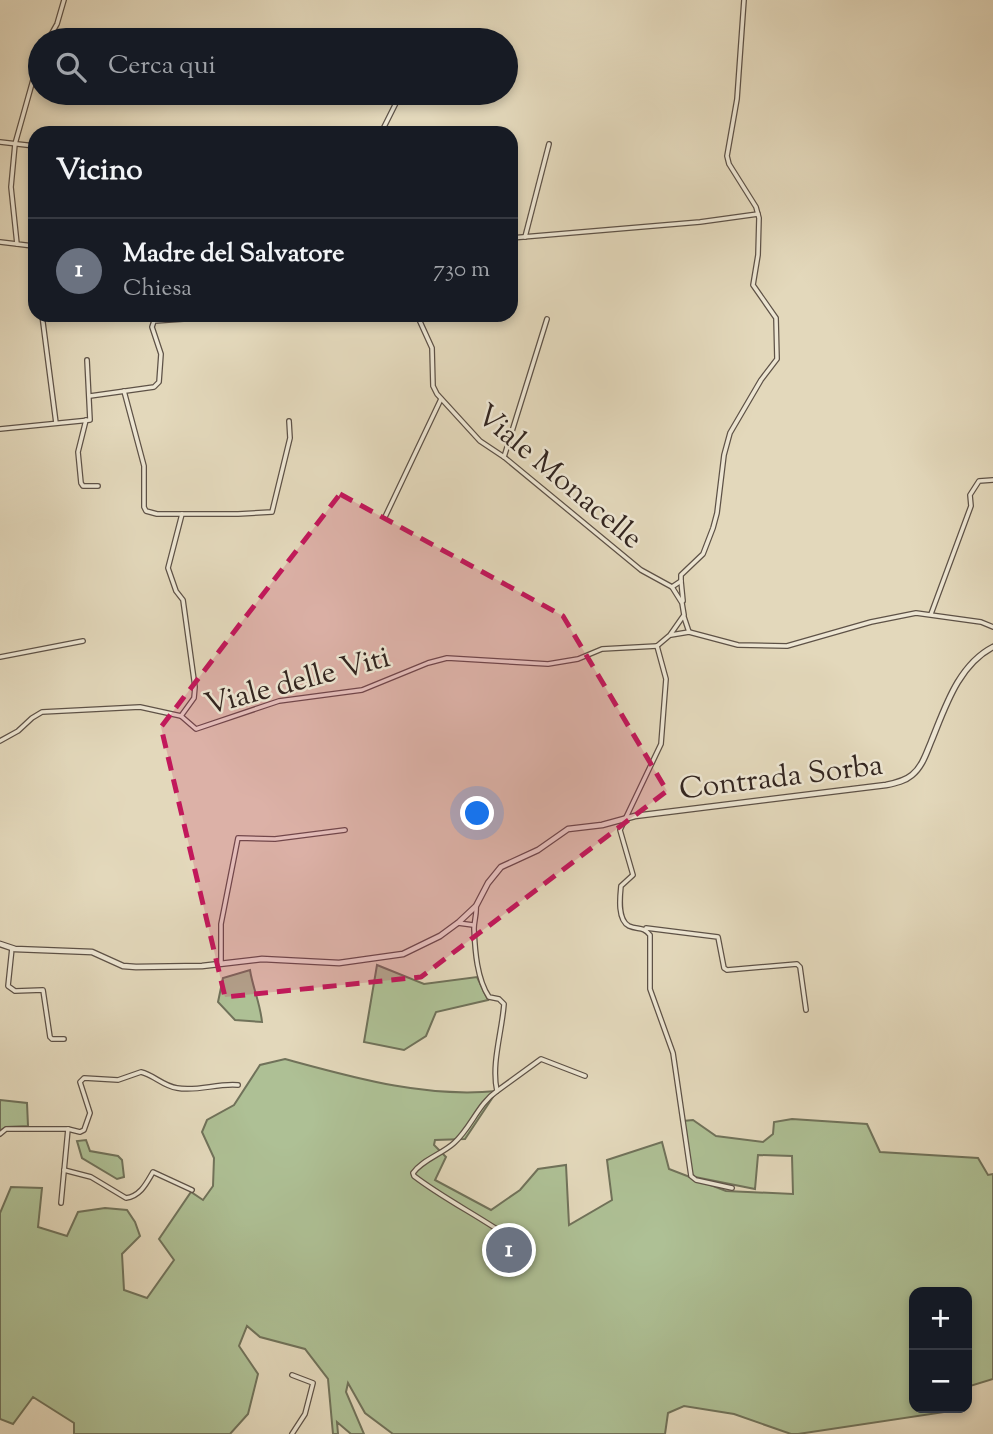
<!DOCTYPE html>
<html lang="it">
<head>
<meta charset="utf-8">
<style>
	body { margin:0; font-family:"Sorts Mill Goudy",serif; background:#242831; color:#f1f3f6 }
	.controls { position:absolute; right:21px; bottom:21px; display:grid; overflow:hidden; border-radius:14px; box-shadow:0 4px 10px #0003 }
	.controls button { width:63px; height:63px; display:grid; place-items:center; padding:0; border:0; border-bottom:2px solid #363941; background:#171b24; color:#f1f3f6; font:35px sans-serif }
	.you { position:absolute; left:478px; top:814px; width:24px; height:24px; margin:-18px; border:5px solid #fff; border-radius:50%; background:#1a73e8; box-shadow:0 0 0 10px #1a73e833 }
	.badge { display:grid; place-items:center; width:46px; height:46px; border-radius:50%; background:#db2777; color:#fff; font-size:23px; font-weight:700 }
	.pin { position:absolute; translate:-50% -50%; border:4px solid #fff; box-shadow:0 2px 7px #0006 }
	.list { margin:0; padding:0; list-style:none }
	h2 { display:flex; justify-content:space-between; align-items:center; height:91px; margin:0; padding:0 28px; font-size:30px }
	h2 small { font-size:23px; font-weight:400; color:#9ea1a6 }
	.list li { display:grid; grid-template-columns:46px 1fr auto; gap:21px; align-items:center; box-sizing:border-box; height:105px; padding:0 28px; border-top:2px solid #363941 }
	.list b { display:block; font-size:26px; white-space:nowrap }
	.list p { margin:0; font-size:23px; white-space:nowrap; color:#9ea1a6 }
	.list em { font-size:23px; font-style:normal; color:#9ea1a6 }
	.icon { flex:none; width:38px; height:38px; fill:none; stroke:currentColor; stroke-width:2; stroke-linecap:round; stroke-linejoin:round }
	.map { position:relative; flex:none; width:993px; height:1434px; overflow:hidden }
	.search { position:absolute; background:#171b24; box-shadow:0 4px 10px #0003; left:28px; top:28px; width:490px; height:77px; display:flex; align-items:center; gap:18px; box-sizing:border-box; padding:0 24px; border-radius:38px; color:#9ea1a6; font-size:26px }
	.panel { position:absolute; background:#171b24; box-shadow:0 4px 10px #0003; left:28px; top:126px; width:490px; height:196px; border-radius:21px }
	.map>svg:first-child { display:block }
	.green { fill:#aec095; stroke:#70725a; stroke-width:2 }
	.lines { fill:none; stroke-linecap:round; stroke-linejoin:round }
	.minor-casing { stroke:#5e5247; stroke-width:6 }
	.tertiary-casing { stroke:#5e5247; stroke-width:7 }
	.minor { stroke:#ede6d3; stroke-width:3.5 }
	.tertiary { stroke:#ede6d3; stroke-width:4.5 }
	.marked { fill:#c2185b; fill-opacity:0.2; stroke:#c2185b; stroke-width:5; stroke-dasharray:14 9; stroke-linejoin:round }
	.labels { text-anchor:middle; stroke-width:5; stroke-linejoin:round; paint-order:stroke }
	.street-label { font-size:30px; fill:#322520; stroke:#ede6d3 }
</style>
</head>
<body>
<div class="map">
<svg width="993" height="1434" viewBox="0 0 993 1434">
	<rect width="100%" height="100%" fill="#e3d8bb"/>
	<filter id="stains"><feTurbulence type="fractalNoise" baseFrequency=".00286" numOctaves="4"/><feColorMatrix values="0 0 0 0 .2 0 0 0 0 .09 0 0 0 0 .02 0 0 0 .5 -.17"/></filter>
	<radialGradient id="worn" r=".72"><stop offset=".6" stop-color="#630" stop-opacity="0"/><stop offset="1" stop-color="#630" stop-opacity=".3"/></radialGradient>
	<!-- green -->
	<g class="green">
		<path d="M 377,965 L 424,984 L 477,977 L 488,1000 L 436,1012 L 426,1036 L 404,1050 L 364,1042 Z"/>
		<path d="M 250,970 C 253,989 260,1002 262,1022 L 235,1020 L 218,1002 L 223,978 Z"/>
		<path d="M 285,1059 C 355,1078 424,1098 497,1091 L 465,1139 L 435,1140 L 434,1145 L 446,1157 L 435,1180 L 491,1210 L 520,1190 L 538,1169 L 566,1165 L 569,1225 L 612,1200 L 607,1160 L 662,1142 L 669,1169 L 726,1191 L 793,1194 L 792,1156 L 758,1155 L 755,1189 L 695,1177 L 692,1174 L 683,1121 L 693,1120 L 716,1136 L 763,1142 L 773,1134 L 774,1122 L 792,1119 L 867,1124 L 880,1152 L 978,1158 L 988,1175 L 993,1174 L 993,1379 L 967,1387 L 967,1292 L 914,1292 L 914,1408 L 958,1408 L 958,1410 L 798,1434 L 791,1434 L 734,1414 L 684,1406 L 668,1413 L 665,1434 L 393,1434 L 365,1413 L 348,1383 L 346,1392 L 364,1434 L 351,1434 L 337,1422 L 338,1434 L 333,1434 L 328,1379 L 305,1349 L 260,1337 L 247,1326 L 239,1346 L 258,1374 L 248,1414 L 230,1434 L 74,1434 L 74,1423 L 33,1397 L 13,1424 L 0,1419 L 0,1213 L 11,1187 L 42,1188 L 38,1227 L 67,1236 L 78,1212 L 105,1208 L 127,1210 L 135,1222 L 140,1236 L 122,1254 L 124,1290 L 147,1298 L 174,1260 L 159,1239 L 191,1192 L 203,1200 L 213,1186 L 214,1158 L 202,1132 L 207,1120 L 234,1105 L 260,1065 Z"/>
		<path d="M 0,1100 L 27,1103 L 28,1126 L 6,1127 L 0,1131 Z"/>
		<path d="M 86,1140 L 90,1151 L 118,1156 L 122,1160 L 124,1177 L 117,1179 L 82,1158 L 77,1141 Z"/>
	</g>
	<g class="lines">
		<defs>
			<g id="minor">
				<path d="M 48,40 L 57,24 L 64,0"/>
				<path d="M 381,133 L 401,93"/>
				<path d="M 0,142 L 35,146"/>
				<path d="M 525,237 L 549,144"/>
				<path d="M 511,238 L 700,222 L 758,214"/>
				<path d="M 0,242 L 17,244"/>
				<path d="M 35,264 L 33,246 L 17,244 L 11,187 L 15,144 L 40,55"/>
				<path d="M 42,315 L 56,423"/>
				<path d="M 417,315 L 432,348 L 433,386 L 437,394 L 480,441 L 504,457 L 641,570 L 672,587 L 682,603 L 684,615 L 670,635 L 657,646"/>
				<path d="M 124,391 L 144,466 L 144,507 L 146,511 L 157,514 L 238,514 L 272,512 L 290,438 L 289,421"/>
				<path d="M 90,396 L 154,387 L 159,382 L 161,354 L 152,327 L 154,321 L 243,315"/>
				<path d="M 86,420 L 78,452 L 81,483 L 83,486 L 98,486"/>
				<path d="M 0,429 L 90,420 L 87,360"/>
				<path d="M 504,457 L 547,319"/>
				<path d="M 385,517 L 441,399"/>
				<path d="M 681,581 L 683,601"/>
				<path d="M 672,587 L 681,581 L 681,575 L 703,554 L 713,528 L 717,513 L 724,455 L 730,433 L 761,380 L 777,359 L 776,318 L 753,285 L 758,255 L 759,218 L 756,207 L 729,164 L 727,156 L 737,99 L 744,0"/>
				<path d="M 931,614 L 971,506 L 970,495 L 979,481 L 993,480"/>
				<path d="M 684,617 L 689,632"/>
				<path d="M 671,635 L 689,632 L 738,645 L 787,646 L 871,622 L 916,613 L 981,622 L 993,627"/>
				<path d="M 657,646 L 666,679 L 661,744 L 620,830 L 633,875 L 621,886 C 620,896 617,920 629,926 C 638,930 643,926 650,935 L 650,989 L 673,1053 L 691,1176 L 696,1180 L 732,1188"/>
				<path d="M 0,657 L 83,641"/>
				<path d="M 181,716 L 194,698 L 195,687 L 183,600 L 176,591 L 168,568 L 182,514"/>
				<path d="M 0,741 L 18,731 L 32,718 L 42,712 L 140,707 L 181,716 L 196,729 L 279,701 L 362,690 L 428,663 L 447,658 L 548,664 L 578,659 L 602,649 L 657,646"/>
				<path d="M 476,906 C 477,914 474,921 474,929 C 475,951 477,979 489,997 L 499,999 L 504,1004 C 502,1032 491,1064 497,1091 C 478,1104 471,1128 454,1143 C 442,1154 422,1160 413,1173 L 414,1176 C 444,1199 479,1216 510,1238"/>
				<path d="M 458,923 L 473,925"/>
				<path d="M 646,928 L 718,937 L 724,968 L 727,970 L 797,964 L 800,967 L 806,1010"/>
				<path d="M 12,948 L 8,986 L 15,991 L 43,990 L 50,1037 L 52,1039 L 64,1039"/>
				<path d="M 221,963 L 221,924 L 238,838 L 275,839 L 345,830"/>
				<path d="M 497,1091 L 541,1059 L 585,1076"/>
				<path d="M 0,1134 L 6,1129 L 68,1129 L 80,1132 L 84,1130 L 90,1113 L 80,1082 L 84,1078 L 118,1080 L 141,1072 C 154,1075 163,1086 177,1088 C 197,1092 217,1083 238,1085"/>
				<path d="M 64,1170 L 91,1177 L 126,1198 C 141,1196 147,1182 153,1172 L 192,1190"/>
				<path d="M 61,1203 L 68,1129"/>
				<path d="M 292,1375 L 313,1383 L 305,1414 L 292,1434"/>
			</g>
			<path id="tertiary" d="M 0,944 L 15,949 L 92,952 L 123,966 L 136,967 L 202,966 L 262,959 L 339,963 L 403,954 L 440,936 L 459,922 L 476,906 L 488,883 L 501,867 L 538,850 L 568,829 L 602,825 L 635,816 L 886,785 C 896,783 905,781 912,775 C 922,767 926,754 931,742 C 945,708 958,665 993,647"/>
		</defs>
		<!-- minor casing -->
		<use href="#minor" class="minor-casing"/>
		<!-- tertiary casing -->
		<use href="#tertiary" class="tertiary-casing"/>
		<!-- minor -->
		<use href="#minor" class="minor"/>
		<!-- tertiary -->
		<use href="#tertiary" class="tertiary"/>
	</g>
	<!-- marked area -->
	<path class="marked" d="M 340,494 L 563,616 L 667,791 L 421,977 L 225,997 L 161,727 Z"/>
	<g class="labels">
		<!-- street labels -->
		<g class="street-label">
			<text transform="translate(560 476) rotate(40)" y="10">Viale Monacelle</text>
			<text transform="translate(297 680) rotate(-15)" y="10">Viale delle Viti</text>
			<text transform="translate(781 776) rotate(-7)" y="10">Contrada Sorba</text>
		</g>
	</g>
	<rect width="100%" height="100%" filter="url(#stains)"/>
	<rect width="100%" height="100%" fill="url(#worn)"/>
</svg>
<div class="controls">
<button>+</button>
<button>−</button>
</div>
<div class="you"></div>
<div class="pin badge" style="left:509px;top:1250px;background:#6b7280">1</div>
<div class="search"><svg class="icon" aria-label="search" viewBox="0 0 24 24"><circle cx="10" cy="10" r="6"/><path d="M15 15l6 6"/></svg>Cerca qui</div>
<section class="panel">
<h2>Vicino<small></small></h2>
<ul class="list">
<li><span class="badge" style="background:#6b7280">1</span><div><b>Madre del Salvatore</b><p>Chiesa</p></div><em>730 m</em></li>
</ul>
</section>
</div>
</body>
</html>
